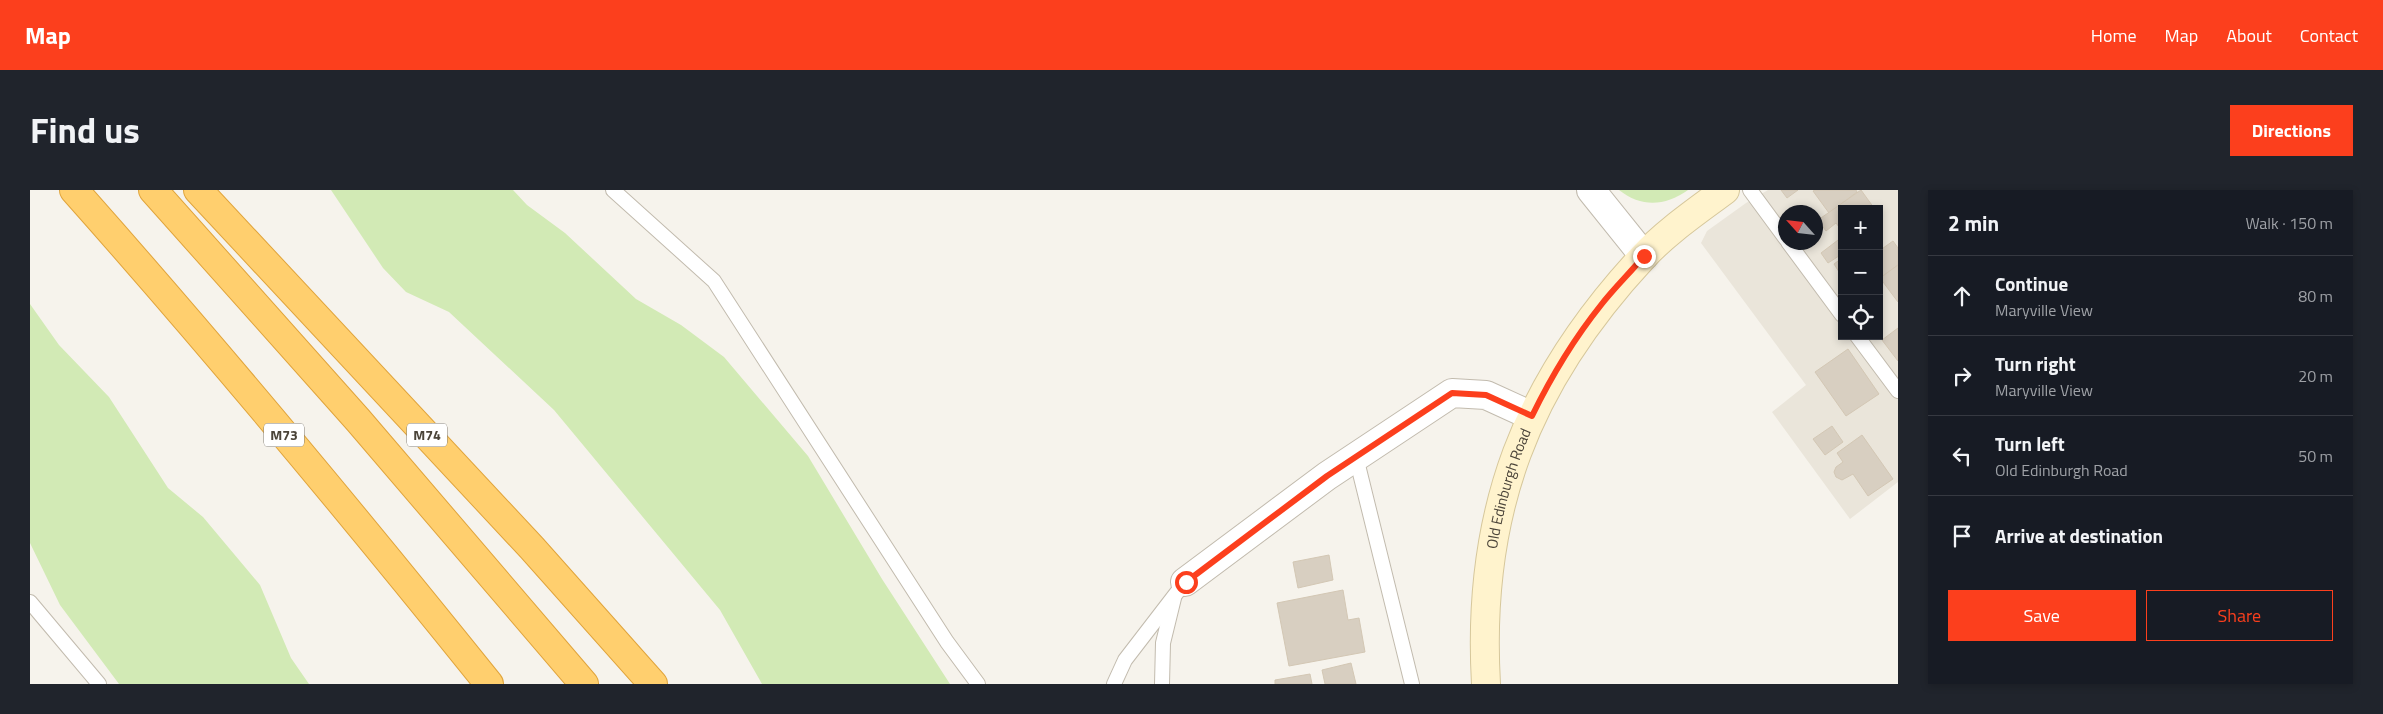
<!DOCTYPE html>
<html lang="en">
<head>
<meta charset="utf-8">
<style>
	body { margin:0; font-family:"Titillium Web",sans-serif; background:#20242c; color:#f1f3f6 }
	.controls { position:absolute; right:15px; top:15px; display:grid; overflow:hidden; border-radius:0px; box-shadow:0 2px 8px #0003 }
	.controls button { width:45px; height:45px; display:grid; place-items:center; padding:0; border:0; border-bottom:1px solid #363941; background:#171b24; color:#f1f3f6; font:25px sans-serif }
	.compass { position:absolute; left:1748px; top:15px; width:45px; height:45px; border-radius:50%; background:#171b24; box-shadow:0 2px 8px #0003; rotate:297deg }
	.stop { position:absolute; width:15px; height:15px; margin:-11px; border:4px solid #fc3f1d; border-radius:50%; background:#fff }
	.stop.end { background:#fc3f1d; border-color:#fff; box-shadow:0 1px 5px #0008 }
	.list { margin:0; padding:0; list-style:none }
	h2 { display:flex; justify-content:space-between; align-items:center; height:65px; margin:0; padding:0 20px; font-size:21px }
	h2 small { font-size:16px; font-weight:400; color:#9ea1a6 }
	.list li { display:grid; grid-template-columns:32px 1fr auto; gap:15px; align-items:center; box-sizing:border-box; height:80px; padding:0 20px; border-top:1px solid #363941 }
	.list b { display:block; font-size:19px; white-space:nowrap }
	.list p { margin:0; font-size:16px; white-space:nowrap; color:#9ea1a6 }
	.list em { font-size:16px; font-style:normal; color:#9ea1a6 }
	.actions { display:flex; gap:10px; padding:15px 20px }
	.actions a { flex:1; padding:11px 0; border:1px solid #fc3f1d; border-radius:0px; text-align:center; font-size:18px; color:#fc3f1d }
	.actions .main { background:#fc3f1d; color:#fff }
	.icon { flex:none; width:28px; height:28px; fill:none; stroke:currentColor; stroke-width:2; stroke-linecap:round; stroke-linejoin:round }
	.map { position:relative; flex:none; width:1868px; height:494px; overflow:hidden; border-radius:0px }
	header { display:flex; align-items:center; gap:30px; box-sizing:border-box; height:70px; padding:0 25px; background:#fc3f1d; color:#fff }
	header strong { font-size:24px }
	nav { display:flex; gap:28px; margin-inline-start:auto; font-size:18px }
	.intro { display:flex; align-items:center; justify-content:space-between; box-sizing:border-box; height:120px; padding:0 30px }
	h1 { margin:0; font-size:35px }
	.button { padding:12px 22px; border-radius:0px; background:#fc3f1d; color:#fff; font-size:18px; font-weight:700 }
	main { display:flex; gap:30px; padding:0 30px }
	aside { flex:1; background:#171b24; border-radius:0px; box-shadow:0 2px 8px #0003 }
	.map>svg:first-child { display:block }
	.residential { fill:#eae5da; fill-rule:evenodd }
	.green { fill:#d2eab5 }
	.building { fill:#d8cfc1; stroke:#d3c7b4 }
	.lines { fill:none; stroke-linecap:round; stroke-linejoin:round }
	.service-casing { stroke:#c2bbae; stroke-width:16 }
	.minor-casing { stroke:#c2bbae; stroke-width:30 }
	.tertiary-casing { stroke:#c2bbae; stroke-width:30 }
	.secondary-casing { stroke:#d6c79b; stroke-width:30 }
	.motorway-casing { stroke:#e0a43c; stroke-width:30 }
	.service { stroke:#fff; stroke-width:14 }
	.minor { stroke:#fff; stroke-width:28 }
	.tertiary { stroke:#fff; stroke-width:28 }
	.secondary { stroke:#fff3cd; stroke-width:28 }
	.motorway { stroke:#ffcf6e; stroke-width:28 }
	.route { stroke:#fc3f1d; stroke-width:6 }
	.labels { text-anchor:middle; stroke-width:4; stroke-linejoin:round; paint-order:stroke }
	.shield { fill:#fff; stroke:#817c74; stroke-width:1 }
	.shield-label { font-size:14px; font-weight:bold; fill:#4b4439 }
	.street-label { font-size:15px; fill:#4b4439; stroke:#fff }
</style>
</head>
<body>
<header>
<strong>Map</strong>
<nav><a>Home</a><a>Map</a><a>About</a><a>Contact</a></nav>
</header>
<div class="intro"><h1>Find us</h1><a class="button">Directions</a></div>
<main>
<div class="map">
<svg width="1868" height="494" viewBox="0 0 1868 494">
	<rect width="100%" height="100%" fill="#f6f3ec"/>
	<!-- residential -->
	<path class="residential" d="M 1738,0 L 1868,0 L 1868,292 L 1820,329 L 1742,222 L 1776,195 L 1671,53 L 1677,41 L 1716,13 ZM 1812,19 L 1849,19 L 1849,146 L 1812,146 ZM 1756,22 L 1786,22 L 1786,52 L 1756,52 Z"/>
	<!-- green -->
	<g class="green">
		<path d="M 301,0 L 483,0 L 497,15 L 535,43 L 606,109 L 651,135 L 694,167 L 778,266 L 852,389 L 920,494 L 732,494 L 690,420 L 524,220 L 419,122 L 376,102 L 353,78 Z"/>
		<path d="M 1589,0 L 1658,0 C 1635,16 1612,18 1589,0 Z"/>
		<path d="M 0,114 L 29,155 L 79,207 L 138,298 L 173,327 L 230,395 L 261,468 L 279,494 L 89,494 L 30,415 L 0,353 Z"/>
	</g>
	<!-- building -->
	<g class="building">
		<path d="M 1751,0 L 1768,0 L 1757,8 Z"/>
		<path d="M 1785,0 L 1826,0 L 1827,2 L 1799,23 L 1783,1 Z"/>
		<path d="M 1831,0 L 1844,18 L 1812,19 L 1812,41 L 1806,33 L 1796,41 L 1788,30 Z"/>
		<path d="M 1812,47 L 1812,64 L 1798,73 L 1791,63 Z"/>
		<path d="M 1863,51 L 1868,58 L 1868,75 L 1850,88 L 1849,61 Z"/>
		<path d="M 1812,68 L 1812,84 L 1811,85 L 1804,74 Z"/>
		<path d="M 1868,75 L 1868,112 L 1850,88 Z"/>
		<path d="M 1868,138 L 1868,171 L 1852,150 Z"/>
		<path d="M 1818,159 L 1849,204 L 1816,226 L 1785,182 Z"/>
		<path d="M 1802,236 L 1813,252 L 1795,265 L 1783,249 Z"/>
		<path d="M 1832,245 L 1863,289 L 1838,306 L 1823,284 L 1812,290 L 1806,287 L 1804,282 L 1806,277 L 1813,272 L 1807,263 Z"/>
		<path d="M 1299,365 L 1303,390 L 1268,398 L 1263,372 Z"/>
		<path d="M 1313,400 L 1318,430 L 1329,428 L 1335,462 L 1259,476 L 1247,413 Z"/>
		<path d="M 1321,473 L 1326,494 L 1295,494 L 1292,480 Z"/>
		<path d="M 1280,484 L 1282,494 L 1245,494 L 1245,490 Z"/>
	</g>
	<g class="lines">
		<defs>
			<g id="service">
				<path d="M 583,0 L 684,91 L 917,452 L 948,494"/>
				<path d="M 1720,0 L 1756,49"/>
				<path d="M 1758,52 L 1812,125"/>
				<path d="M 1827,146 L 1868,201"/>
				<path d="M 1326,267 L 1382,494"/>
				<path d="M 0,412 L 69,494"/>
				<path d="M 1084,494 L 1095,470 L 1155,392"/>
				<path d="M 1132,494 L 1133,453 L 1144,408"/>
			</g>
			<path id="minor" d="M 1155,392 L 1297,286 L 1422,203 L 1456,205 L 1502,226"/>
			<path id="tertiary" d="M 1561,0 L 1614,66"/>
			<g id="secondary">
				<path id="s1" d="M 1456,494 C 1446,322 1496,193 1613,67 C 1636,42 1667,21 1695,0"/>
			</g>
			<g id="motorway">
				<path d="M 44,0 C 187,161 324,326 459,494"/>
				<path d="M 123,0 L 328,230 L 554,494"/>
				<path d="M 168,0 L 502,358 L 623,494"/>
			</g>
		</defs>
		<!-- service casing -->
		<use href="#service" class="service-casing"/>
		<!-- minor casing -->
		<use href="#minor" class="minor-casing"/>
		<!-- tertiary casing -->
		<use href="#tertiary" class="tertiary-casing"/>
		<!-- secondary casing -->
		<use href="#secondary" class="secondary-casing"/>
		<!-- motorway casing -->
		<use href="#motorway" class="motorway-casing"/>
		<!-- service -->
		<use href="#service" class="service"/>
		<!-- minor -->
		<use href="#minor" class="minor"/>
		<!-- tertiary -->
		<use href="#tertiary" class="tertiary"/>
		<!-- secondary -->
		<use href="#secondary" class="secondary"/>
		<!-- motorway -->
		<use href="#motorway" class="motorway"/>
	</g>
	<g class="lines">
		<!-- route -->
		<path class="route" d="M 1156,392 L 1297,286 L 1422,203 L 1456,205 L 1502,226 C 1521,187 1543,150 1571,115 C 1584,98 1600,83 1614,66"/>
	</g>
	<g class="labels">
		<!-- shield labels -->
		<g class="shield">
			<rect x="234" y="233.5" width="40" height="23" rx="4"/>
			<rect x="377" y="233.5" width="40" height="23" rx="4"/>
		</g>
		<g class="shield-label">
			<text x="254" y="250">M73</text>
			<text x="397" y="250">M74</text>
		</g>
		<!-- street labels -->
		<g class="street-label">
			<text dy="5" stroke="none"><textPath href="#s1" startOffset="198">Old Edinburgh Road</textPath></text>
		</g>
	</g>
</svg>
<div class="controls">
<button>+</button>
<button>−</button>
<button><svg class="icon" aria-label="locate" viewBox="0 0 24 24"><circle cx="12" cy="12" r="6"/><path d="M12 2v4M12 18v4M2 12h4M18 12h4"/></svg></button>
</div>
<svg class="compass" viewBox="-18 -18 36 36"><path d="M0-13l5 13h-10z" fill="#e53935"/><path d="M0 13l5-13h-10z" fill="#9ea1a6"/></svg>
<div class="stop" style="left:1156px;top:392px"></div>
<div class="stop end" style="left:1614px;top:66px"></div>
</div>
<aside>
<h2>2 min<small>Walk · 150 m</small></h2>
<ul class="list">
<li><svg class="icon" aria-label="ahead" viewBox="0 0 24 24"><path d="M12 20V5M6 11l6-6 6 6"/></svg><div><b>Continue</b><p>Maryville View</p></div><em>80 m</em></li>
<li><svg class="icon" aria-label="right" viewBox="0 0 24 24"><path d="M7 20v-9h11M14 6l5 5-5 5"/></svg><div><b>Turn right</b><p>Maryville View</p></div><em>20 m</em></li>
<li><svg class="icon" aria-label="left" viewBox="0 0 24 24"><path d="M17 20v-9H6M10 6l-5 5 5 5"/></svg><div><b>Turn left</b><p>Old Edinburgh Road</p></div><em>50 m</em></li>
<li><svg class="icon" aria-label="arrive" viewBox="0 0 24 24"><path d="M6 21V4h12l-3 4 3 4H6"/></svg><div><b>Arrive at destination</b></div></li>
</ul>
<div class="actions"><a class="main">Save</a><a>Share</a></div>
</aside>
</main>
</body>
</html>
